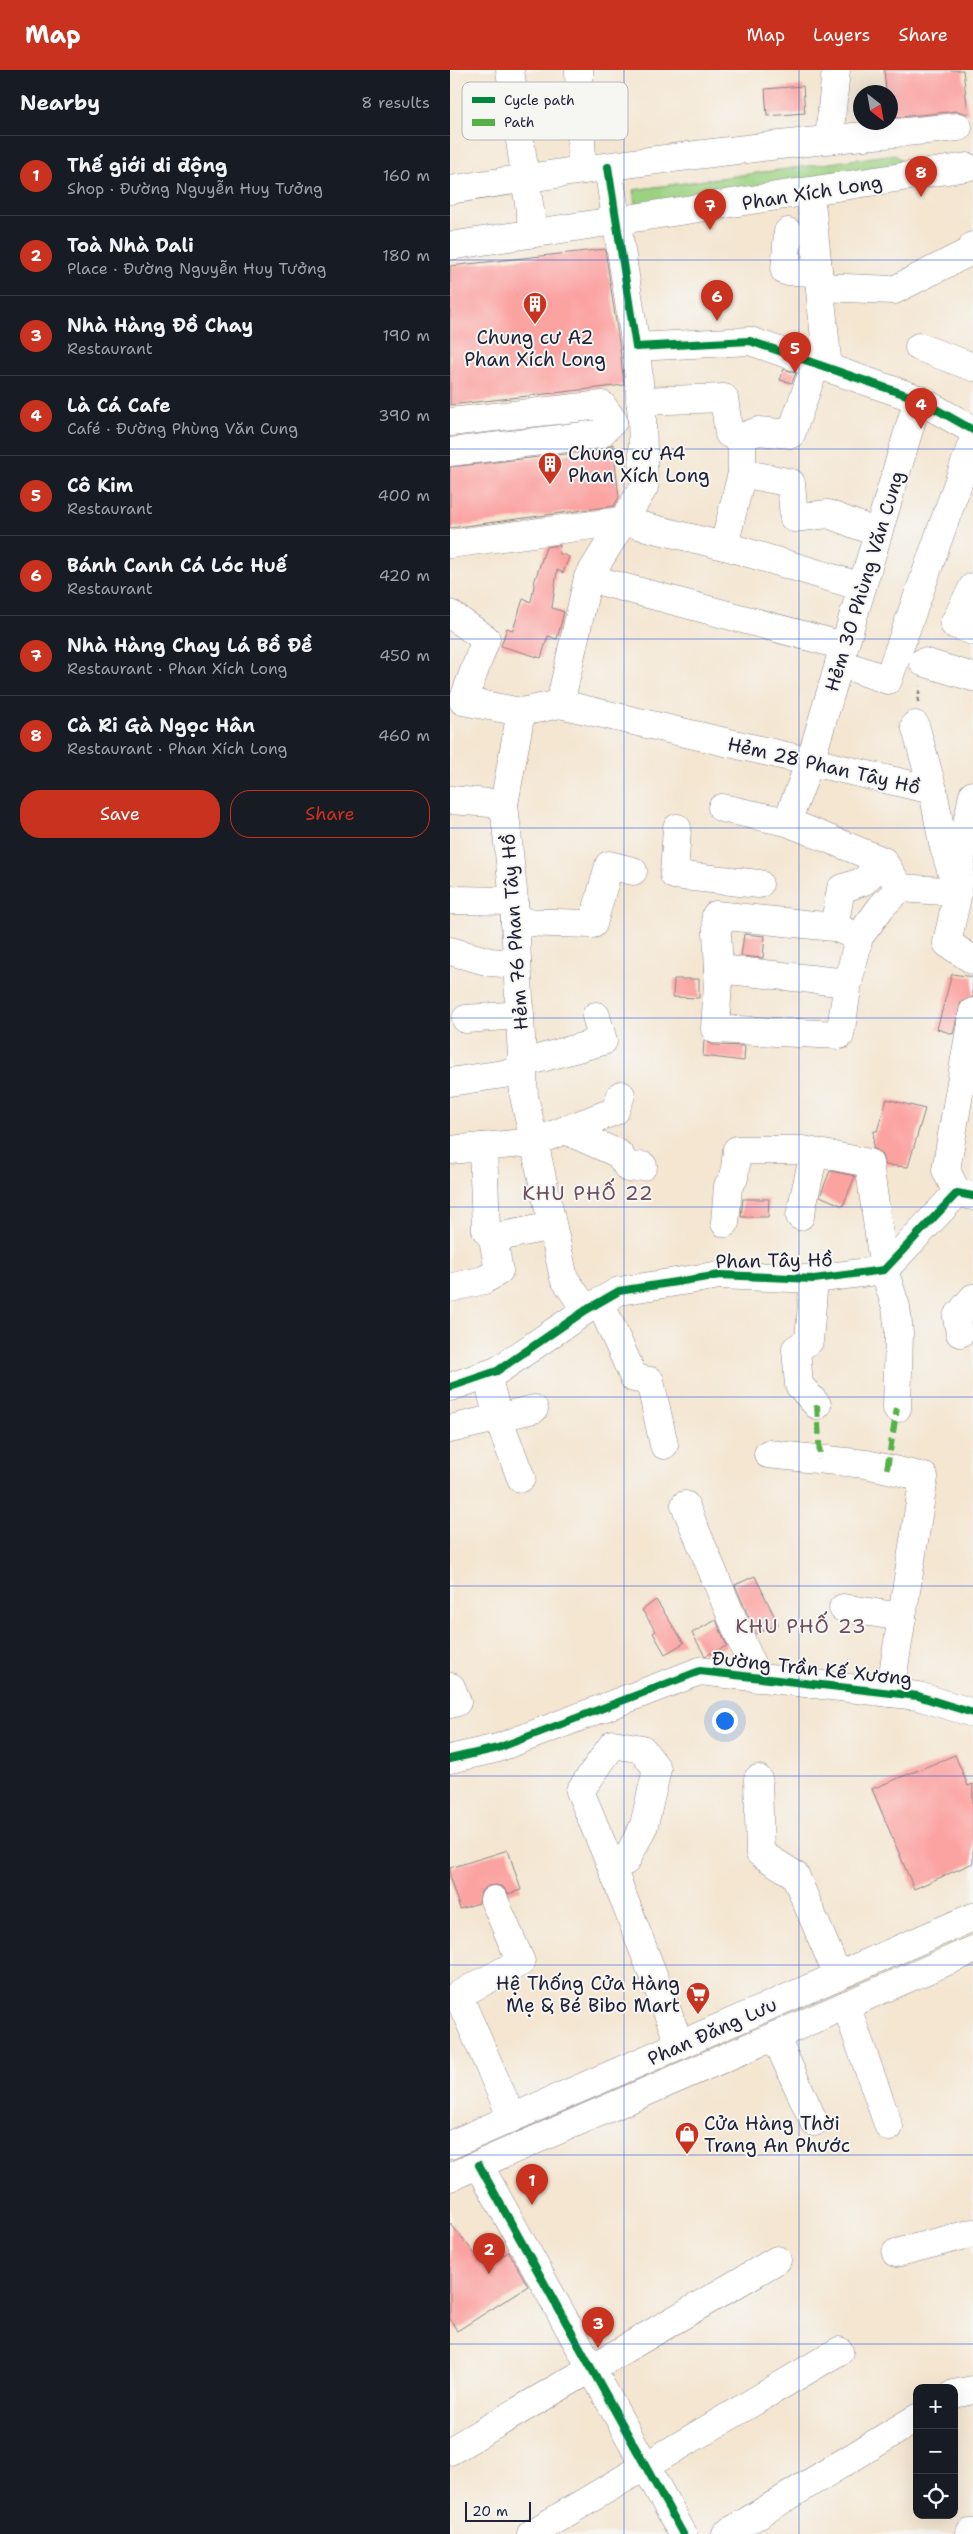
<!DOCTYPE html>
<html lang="en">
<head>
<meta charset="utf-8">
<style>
	body { margin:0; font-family:"Shantell Sans",sans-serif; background:#20242c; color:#f1f3f6 }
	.controls { position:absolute; right:15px; bottom:15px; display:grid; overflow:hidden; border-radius:10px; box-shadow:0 5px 20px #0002 }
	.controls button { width:45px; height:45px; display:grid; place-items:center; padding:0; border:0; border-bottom:1px solid #363941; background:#171b24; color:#f1f3f6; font:25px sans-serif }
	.compass { position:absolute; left:403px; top:15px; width:45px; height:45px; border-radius:50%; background:#171b24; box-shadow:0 5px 20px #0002; rotate:149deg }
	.scale { position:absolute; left:15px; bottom:12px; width:66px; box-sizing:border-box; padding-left:5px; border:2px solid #22223b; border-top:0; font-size:14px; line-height:18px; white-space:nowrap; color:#22223b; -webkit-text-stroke:4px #f6f6f2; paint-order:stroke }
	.you { position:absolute; left:274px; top:1650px; width:18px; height:18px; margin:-12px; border:4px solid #fff; border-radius:50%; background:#1a73e8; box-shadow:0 0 0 8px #1a73e833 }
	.badge { display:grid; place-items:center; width:32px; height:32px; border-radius:50%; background:#c8321e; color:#fff; font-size:16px; font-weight:700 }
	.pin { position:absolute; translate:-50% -41px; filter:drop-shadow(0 1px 2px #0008) }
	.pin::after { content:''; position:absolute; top:26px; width:18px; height:15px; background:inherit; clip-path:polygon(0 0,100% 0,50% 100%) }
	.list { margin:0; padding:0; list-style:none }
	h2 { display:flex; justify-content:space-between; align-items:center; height:65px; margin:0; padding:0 20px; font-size:21px }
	h2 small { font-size:16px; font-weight:400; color:#9ea1a6 }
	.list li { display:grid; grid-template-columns:32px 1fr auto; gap:15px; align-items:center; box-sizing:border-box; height:80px; padding:0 20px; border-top:1px solid #363941 }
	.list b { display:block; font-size:19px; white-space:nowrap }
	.list p { margin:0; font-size:16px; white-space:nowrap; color:#9ea1a6 }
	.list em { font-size:16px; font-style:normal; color:#9ea1a6 }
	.actions { display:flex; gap:10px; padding:15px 20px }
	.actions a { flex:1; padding:11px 0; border:1px solid #c8321e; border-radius:20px; text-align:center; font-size:18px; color:#c8321e }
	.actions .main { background:#c8321e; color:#fff }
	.icon { flex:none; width:28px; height:28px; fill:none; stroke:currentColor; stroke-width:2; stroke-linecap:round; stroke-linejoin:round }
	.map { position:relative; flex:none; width:523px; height:2464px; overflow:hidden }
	header { display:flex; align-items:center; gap:30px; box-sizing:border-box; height:70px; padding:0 25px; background:#c8321e; color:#fff }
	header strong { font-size:24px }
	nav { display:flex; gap:28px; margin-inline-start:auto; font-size:18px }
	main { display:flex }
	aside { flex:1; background:#171b24 }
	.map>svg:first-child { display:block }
	.green { fill:#9cd182; stroke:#5f7a5e }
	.building { fill:#fba3a1 }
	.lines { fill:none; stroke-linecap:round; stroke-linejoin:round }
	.minor-casing { stroke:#8b8486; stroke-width:29 }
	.major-casing { stroke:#8b8486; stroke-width:29 }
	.path { stroke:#8b8486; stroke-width:3; stroke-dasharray:4 4; stroke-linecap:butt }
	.minor { stroke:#fff; stroke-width:28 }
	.major { stroke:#fff; stroke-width:28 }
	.quiet { stroke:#55b146; stroke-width:6; stroke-dasharray:12 6; stroke-linecap:butt }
	.cycleway-casing { stroke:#f6f6f2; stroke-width:11 }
	.cycleway { stroke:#00873e; stroke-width:8 }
	.grid { fill:none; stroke:#1d4ed8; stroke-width:1; stroke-opacity:0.55 }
	.labels { text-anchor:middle; stroke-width:4; stroke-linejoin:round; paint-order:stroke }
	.street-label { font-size:19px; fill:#22223b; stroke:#f6f6f2 }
	.poi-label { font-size:19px; fill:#22223b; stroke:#f6f6f2; text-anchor:start }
	.neighbourhood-label { font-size:20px; letter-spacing:1px; fill:#6e4f5f; stroke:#f6f6f2 }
	.key { fill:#f6f6f2; stroke:#b6b6bb; stroke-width:1 }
	.key-label { font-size:14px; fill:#22223b }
</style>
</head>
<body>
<header>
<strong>Map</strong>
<nav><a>Map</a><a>Layers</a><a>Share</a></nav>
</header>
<main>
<aside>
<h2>Nearby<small>8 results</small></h2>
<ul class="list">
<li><span class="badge">1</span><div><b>Thế giới di động</b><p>Shop · Đường Nguyễn Huy Tưởng</p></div><em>160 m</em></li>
<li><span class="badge">2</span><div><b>Toà Nhà Dali</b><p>Place · Đường Nguyễn Huy Tưởng</p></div><em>180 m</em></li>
<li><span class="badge">3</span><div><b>Nhà Hàng Đồ Chay</b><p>Restaurant</p></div><em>190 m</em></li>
<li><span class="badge">4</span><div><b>Là Cá Cafe</b><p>Café · Đường Phùng Văn Cung</p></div><em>390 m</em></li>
<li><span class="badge">5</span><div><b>Cô Kim</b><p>Restaurant</p></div><em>400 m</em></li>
<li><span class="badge">6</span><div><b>Bánh Canh Cá Lóc Huế</b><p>Restaurant</p></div><em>420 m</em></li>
<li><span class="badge">7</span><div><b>Nhà Hàng Chay Lá Bồ Đề</b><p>Restaurant · Phan Xích Long</p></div><em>450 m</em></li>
<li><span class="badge">8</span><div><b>Cà Ri Gà Ngọc Hân</b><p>Restaurant · Phan Xích Long</p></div><em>460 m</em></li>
</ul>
<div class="actions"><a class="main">Save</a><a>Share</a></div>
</aside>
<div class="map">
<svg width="523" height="2464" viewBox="0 0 523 2464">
	<rect width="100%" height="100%" fill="#f6f6f2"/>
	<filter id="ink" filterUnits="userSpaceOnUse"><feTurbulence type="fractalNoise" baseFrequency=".02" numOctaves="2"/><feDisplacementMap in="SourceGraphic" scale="10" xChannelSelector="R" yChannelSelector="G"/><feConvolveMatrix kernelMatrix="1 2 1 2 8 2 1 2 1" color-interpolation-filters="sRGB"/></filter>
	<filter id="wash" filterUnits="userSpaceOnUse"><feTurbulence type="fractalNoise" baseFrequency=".0096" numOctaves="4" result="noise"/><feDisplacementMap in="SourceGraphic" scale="20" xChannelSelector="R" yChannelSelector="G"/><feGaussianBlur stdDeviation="1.12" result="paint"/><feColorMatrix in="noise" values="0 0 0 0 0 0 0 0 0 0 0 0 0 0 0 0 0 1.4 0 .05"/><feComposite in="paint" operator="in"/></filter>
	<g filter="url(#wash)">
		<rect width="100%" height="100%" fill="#f4e6d1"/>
		<!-- green -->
		<path class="green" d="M 445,84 L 453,92 L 449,102 L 186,140 L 183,120 Z"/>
		<g id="blocks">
			<!-- building -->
			<g class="building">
				<path d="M 434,0 L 513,0 L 518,44 L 507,41 L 440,48 L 440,22 L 436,22 Z"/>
				<path d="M 353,16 L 355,43 L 317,46 L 315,19 Z"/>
				<path d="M 155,179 L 170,279 L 174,315 L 0,335 L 0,196 Z"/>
				<path d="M 334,299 L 346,303 L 342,313 L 330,310 Z"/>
				<path d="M 163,374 L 169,427 L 164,436 L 0,458 L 0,397 L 152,380 Z"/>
				<path d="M 110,475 L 109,483 L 119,487 L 113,503 L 107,500 L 102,538 L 114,542 L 107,569 L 98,566 L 91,588 L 51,576 L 57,558 L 63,560 L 73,529 L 81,532 L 85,510 L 96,477 Z"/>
				<path d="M 294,864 L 315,866 L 313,888 L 291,886 Z"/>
				<path d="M 502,904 L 523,907 L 523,927 L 511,932 L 503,964 L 487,959 Z"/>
				<path d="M 224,909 L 249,909 L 249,928 L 223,927 Z"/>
				<path d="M 254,970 L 264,975 L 295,976 L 294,991 L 253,986 Z"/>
				<path d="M 437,1029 L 475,1039 L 458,1097 L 435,1095 L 431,1083 L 423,1078 L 424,1061 L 427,1061 Z"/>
				<path d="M 380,1101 L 405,1106 L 393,1136 L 370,1126 Z"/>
				<path d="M 293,1129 L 319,1129 L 318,1147 L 291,1147 Z"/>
				<path d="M 305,1506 L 328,1554 L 306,1564 L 285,1515 Z"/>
				<path d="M 206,1530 L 234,1573 L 215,1584 L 203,1563 L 206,1561 L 192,1540 Z"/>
				<path d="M 266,1550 L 277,1576 L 255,1586 L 242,1563 Z"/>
				<path d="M 505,1685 L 518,1716 L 523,1714 L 523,1793 L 464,1819 L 422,1719 Z"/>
				<path d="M 58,1780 L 71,1820 L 58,1824 L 53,1817 L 46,1815 L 38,1816 L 31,1821 L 29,1833 L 10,1839 L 0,1809 L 0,1798 Z"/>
				<path d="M 0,2153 L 34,2195 L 59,2182 L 78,2216 L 7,2261 L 0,2248 Z"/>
			</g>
		</g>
	</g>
	<g filter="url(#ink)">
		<use href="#blocks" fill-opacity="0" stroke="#8b8486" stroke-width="1"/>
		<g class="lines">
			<defs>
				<g id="minor">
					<path d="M 60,0 L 83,162"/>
					<path d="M 129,0 L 132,100"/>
					<path d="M 379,69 L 386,0"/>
					<path d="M 158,97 L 186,277 L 300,271 L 468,329 L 523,360"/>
					<path d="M 0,120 C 168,93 338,72 508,57"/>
					<path d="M 360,122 L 378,298"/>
					<path d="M 338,162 L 335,201 L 368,202"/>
					<path d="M 0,176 L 517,97"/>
					<path d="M 370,217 L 444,220 L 523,180 L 523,176"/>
					<path d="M 469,277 L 523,297"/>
					<path d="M 190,331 L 274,328 L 279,364 L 292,367"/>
					<path d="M 0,352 L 152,335 L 163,351"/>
					<path d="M 0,382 L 150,364 L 163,351"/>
					<path d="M 292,403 L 341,413 L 344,448 L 378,444 L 428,463"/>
					<path d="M 0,474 L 172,451 L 282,478 L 412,517"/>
					<path d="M 274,476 L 292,403 L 292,367 L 308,361 L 341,364 L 366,293"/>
					<path d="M 138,508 L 394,576"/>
					<path d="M 523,517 L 504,554 L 523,561"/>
					<path d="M 0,544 L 36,569 L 13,631 L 71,642 L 54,734 L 64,831 L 74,1026 L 114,1208 L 136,1240"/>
					<path d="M 473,592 L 523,607"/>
					<path d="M 389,593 L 438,610 L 523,371"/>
					<path d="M 110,634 L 483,720 L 493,774 L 508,822 L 497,873 L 523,890"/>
					<path d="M 71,642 L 110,634 L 138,508 L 194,417 L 192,348 L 186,277"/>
					<path d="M 465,655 L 483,720"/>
					<path d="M 0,730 L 54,734"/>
					<path d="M 272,738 L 337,752 L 433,791 L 450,818"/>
					<path d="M 337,752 L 360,692 L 468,329"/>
					<path d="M 227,758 L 224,805 L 309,814"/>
					<path d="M 0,830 L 64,831"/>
					<path d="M 65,852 L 143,854 L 159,795 L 183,801"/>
					<path d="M 384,857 L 391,819 L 414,811 L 433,791"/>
					<path d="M 0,881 L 40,892 L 67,894"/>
					<path d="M 269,899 L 266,845 L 384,857 L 409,867"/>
					<path d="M 398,913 L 390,965 L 265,959 L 269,899 L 398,913 L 409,867 L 432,836 L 450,818 L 508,822 L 513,773 L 523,725"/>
					<path d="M 16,949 L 70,945"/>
					<path d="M 73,993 L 153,971 L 146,946"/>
					<path d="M 0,1012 L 73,1001"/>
					<path d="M 115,1060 L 169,1084 L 178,1098 L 193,1096"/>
					<path d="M 0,1080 L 84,1072 L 165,1041 L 171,1025"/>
					<path d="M 507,1123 L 496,1100 L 523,942"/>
					<path d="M 350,1146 L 364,1083"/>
					<path d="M 275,1153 L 278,1116 L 284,1108 L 287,1080 L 353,1080 L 419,1093 L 434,1200 L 446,1237 L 449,1263 L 447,1338"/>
					<path d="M 43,1168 L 102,1156"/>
					<path d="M 364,1209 L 359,1271 L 346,1279 L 349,1315 L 367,1335"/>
					<path d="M 0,1218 L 34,1210 L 49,1201 L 43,1168 L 36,1160 L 33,1077"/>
					<path d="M 150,1232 L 184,1308 L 200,1311 L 214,1375"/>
					<path d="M 510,1263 L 507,1247 L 523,1228"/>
					<path d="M 37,1305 L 48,1348 L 71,1408"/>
					<path d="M 0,1317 L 47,1301 L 136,1240 L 169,1221 L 270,1205 L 364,1209 L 434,1200 L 507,1123 L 523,1126"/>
					<path d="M 0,1359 L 84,1339"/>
					<path d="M 318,1384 L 416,1394 L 474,1407 L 440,1623"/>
					<path d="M 235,1435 L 307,1608"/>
					<path d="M 393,1538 L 452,1547"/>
					<path d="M 0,1634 L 7,1632 L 1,1617"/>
					<path d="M 0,1689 L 48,1678 L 250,1601 L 468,1626 L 523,1643"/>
					<path d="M 308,1709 L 310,1783 L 345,1805 L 388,1906"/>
					<path d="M 162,1798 L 130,1721 L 163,1674 L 192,1679 L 207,1699 L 194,1755 L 176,1791 L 162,1798 L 230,1975"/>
					<path d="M 44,1830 L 71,1892 L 8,1925 L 62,2048"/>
					<path d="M 396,1935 L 439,2057"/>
					<path d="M 325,1966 L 364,2052"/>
					<path d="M 29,2095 L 233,2464"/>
					<path d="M 446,2183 L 523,2163"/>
					<path d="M 504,2324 L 523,2320"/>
					<path d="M 0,2381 L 327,2190"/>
					<path d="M 520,2463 L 523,2463"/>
					<path d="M 81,2464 L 389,2281"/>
					<path d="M 276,2464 L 467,2348"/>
				</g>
				<g id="major">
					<path d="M 0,2075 L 523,1847"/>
					<path d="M 0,2107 L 523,1880"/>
				</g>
			</defs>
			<!-- minor casing -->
			<use href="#minor" class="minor-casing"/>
			<!-- major casing -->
			<use href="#major" class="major-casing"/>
			<!-- path -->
			<path class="path" d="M 468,632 L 470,616"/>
			<!-- minor -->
			<use href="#minor" class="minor"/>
			<!-- major -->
			<use href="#major" class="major"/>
			<!-- quiet -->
			<g class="quiet">
				<path d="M 367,1335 L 370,1389"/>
				<path d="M 437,1399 L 447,1338"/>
			</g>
			<defs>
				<g id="cycleway">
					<path d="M 158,97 L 186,277 L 300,271 L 468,329 L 523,360"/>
					<path d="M 0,1317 L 47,1301 L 136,1240 L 169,1221 L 270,1205 L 364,1209 L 434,1200 L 507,1123 L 523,1126"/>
					<path d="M 0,1689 L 48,1678 L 250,1601 L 468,1626 L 523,1643"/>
					<path d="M 29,2095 L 233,2464"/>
				</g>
			</defs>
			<!-- cycleway casing -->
			<use href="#cycleway" class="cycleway-casing"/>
			<!-- cycleway -->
			<use href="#cycleway" class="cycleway"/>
		</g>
	</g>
	<!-- grid -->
	<path class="grid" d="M 174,0 L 174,2464M 349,0 L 349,2464M 0,190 L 523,190M 0,379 L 523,379M 0,569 L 523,569M 0,758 L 523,758M 0,948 L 523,948M 0,1137 L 523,1137M 0,1327 L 523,1327M 0,1516 L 523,1516M 0,1706 L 523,1706M 0,1895 L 523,1895M 0,2085 L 523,2085M 0,2274 L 523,2274"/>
	<!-- icons -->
	<defs>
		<symbol id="building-pin" viewBox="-11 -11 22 30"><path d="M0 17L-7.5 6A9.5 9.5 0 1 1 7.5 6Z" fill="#c8321e" stroke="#f6f6f2"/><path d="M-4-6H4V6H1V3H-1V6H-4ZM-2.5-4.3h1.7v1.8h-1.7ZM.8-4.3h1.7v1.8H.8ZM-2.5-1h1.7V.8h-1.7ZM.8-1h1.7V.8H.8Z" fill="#fff"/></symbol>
		<symbol id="supermarket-pin" viewBox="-11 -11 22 30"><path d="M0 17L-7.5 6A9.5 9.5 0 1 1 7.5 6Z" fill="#c8321e" stroke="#f6f6f2"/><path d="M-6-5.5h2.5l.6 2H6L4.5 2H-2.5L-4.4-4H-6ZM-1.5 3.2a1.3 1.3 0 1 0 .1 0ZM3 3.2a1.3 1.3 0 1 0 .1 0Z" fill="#fff"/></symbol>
		<symbol id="shop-pin" viewBox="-11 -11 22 30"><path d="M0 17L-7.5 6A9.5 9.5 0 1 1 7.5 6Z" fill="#c8321e" stroke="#f6f6f2"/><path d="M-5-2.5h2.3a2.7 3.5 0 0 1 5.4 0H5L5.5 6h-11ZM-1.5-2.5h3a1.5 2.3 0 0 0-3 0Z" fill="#fff"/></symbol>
	</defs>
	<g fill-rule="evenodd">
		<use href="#building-pin" x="71" y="220" width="28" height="38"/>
		<use href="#building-pin" x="86" y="380" width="28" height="38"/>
		<use href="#supermarket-pin" x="234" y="1910" width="28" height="38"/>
		<use href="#shop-pin" x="223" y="2050" width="28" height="38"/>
	</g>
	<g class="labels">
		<!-- street labels -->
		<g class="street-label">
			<text transform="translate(362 122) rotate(-9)" y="7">Phan Xích Long</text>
			<text transform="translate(414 511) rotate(-73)" y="7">Hẻm 30 Phùng Văn Cung</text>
			<text transform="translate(374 695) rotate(13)" y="7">Hẻm 28 Phan Tây Hồ</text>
			<text transform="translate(64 862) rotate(-94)" y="7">Hẻm 76 Phan Tây Hồ</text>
			<text transform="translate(324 1190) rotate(-1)" y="7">Phan Tây Hồ</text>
			<text transform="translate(362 1598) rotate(6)" y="7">Đường Trần Kế Xương</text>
			<text transform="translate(262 1961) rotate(-24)" y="7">Phan Đăng Lưu</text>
		</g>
		<!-- poi labels -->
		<g class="poi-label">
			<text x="85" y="274" text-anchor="middle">Chung cư A2<tspan x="85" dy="22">Phan Xích Long</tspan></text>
			<text x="118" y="390">Chung cư A4<tspan x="118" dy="22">Phan Xích Long</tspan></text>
			<text x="230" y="1920" text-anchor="end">Hệ Thống Cửa Hàng<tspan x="230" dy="22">Mẹ &amp; Bé Bibo Mart</tspan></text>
			<text x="254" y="2060">Cửa Hàng Thời<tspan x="254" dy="22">Trang An Phước</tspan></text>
		</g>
		<!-- neighbourhood labels -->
		<g class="neighbourhood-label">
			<text x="138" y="1130">KHU PHỐ 22</text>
			<text x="351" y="1563">KHU PHỐ 23</text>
		</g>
	</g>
	<!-- legend -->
	<rect x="12" y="12" width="166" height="58" rx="8" class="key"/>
	<rect x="22" y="27" width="23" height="6" fill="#00873e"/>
	<rect x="22" y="49" width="23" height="7" fill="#55b146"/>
	<g class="key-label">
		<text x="54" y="35">Cycle path</text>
		<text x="54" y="57">Path</text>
	</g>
</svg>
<div class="controls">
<button>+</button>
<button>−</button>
<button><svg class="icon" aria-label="locate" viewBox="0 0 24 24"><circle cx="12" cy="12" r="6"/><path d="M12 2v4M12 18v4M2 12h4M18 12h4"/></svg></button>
</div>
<svg class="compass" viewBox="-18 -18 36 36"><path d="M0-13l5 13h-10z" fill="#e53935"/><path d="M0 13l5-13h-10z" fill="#9ea1a6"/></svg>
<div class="scale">20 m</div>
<div class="you"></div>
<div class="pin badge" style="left:82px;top:2135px">1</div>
<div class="pin badge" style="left:39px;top:2204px">2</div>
<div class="pin badge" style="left:148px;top:2278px">3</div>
<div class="pin badge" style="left:471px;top:359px">4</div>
<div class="pin badge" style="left:345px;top:303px">5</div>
<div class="pin badge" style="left:267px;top:251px">6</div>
<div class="pin badge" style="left:260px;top:160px">7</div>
<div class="pin badge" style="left:471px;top:127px">8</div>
</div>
</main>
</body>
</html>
